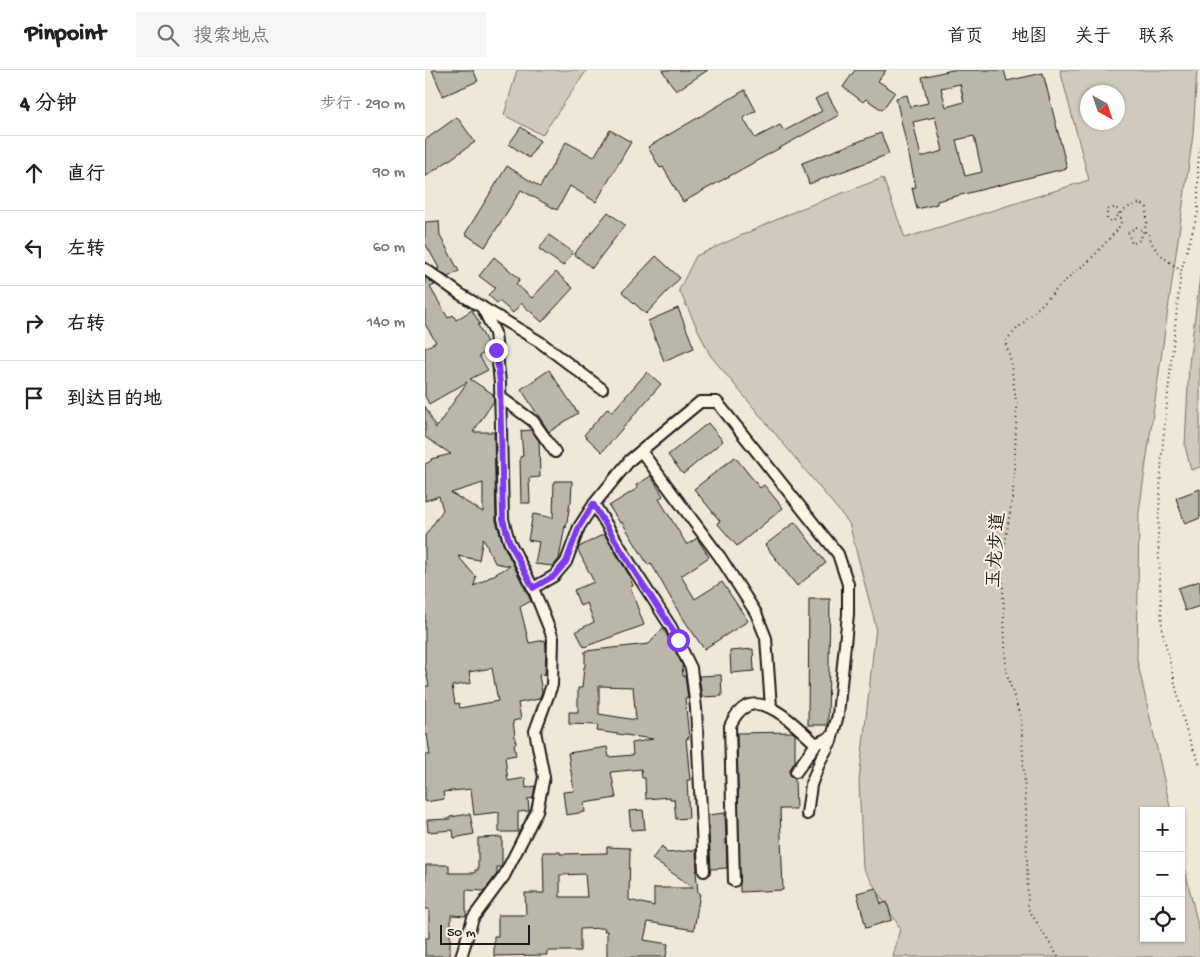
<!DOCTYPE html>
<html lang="zh">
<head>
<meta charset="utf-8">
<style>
	body { margin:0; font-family:"Gochi Hand","LXGW WenKai TC",sans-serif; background:#f6f6f6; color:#202124 }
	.controls { position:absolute; right:15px; bottom:15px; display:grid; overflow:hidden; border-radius:0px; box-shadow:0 1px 4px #0004 }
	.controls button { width:45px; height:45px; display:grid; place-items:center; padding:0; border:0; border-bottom:1px solid #e0e0e0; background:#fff; color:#202124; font:25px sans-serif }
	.compass { position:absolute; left:655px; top:15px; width:45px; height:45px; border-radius:50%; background:#fff; box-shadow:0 1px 4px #0004; rotate:140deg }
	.scale { position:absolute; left:15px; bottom:12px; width:90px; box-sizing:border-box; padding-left:5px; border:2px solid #1c1c1c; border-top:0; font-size:14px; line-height:18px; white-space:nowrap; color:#1c1c1c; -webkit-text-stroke:4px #fcf5e5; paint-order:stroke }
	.stop { position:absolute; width:15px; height:15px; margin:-11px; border:4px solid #7c3aed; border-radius:50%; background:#fff }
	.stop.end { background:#7c3aed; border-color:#fff; box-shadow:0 1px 5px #0008 }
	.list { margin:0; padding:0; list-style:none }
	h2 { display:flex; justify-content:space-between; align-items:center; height:65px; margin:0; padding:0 20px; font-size:21px }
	h2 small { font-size:16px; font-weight:400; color:#757577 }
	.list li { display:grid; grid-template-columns:32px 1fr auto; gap:15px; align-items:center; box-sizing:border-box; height:75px; padding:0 20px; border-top:1px solid #e0e0e0 }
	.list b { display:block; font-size:19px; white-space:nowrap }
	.list em { font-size:16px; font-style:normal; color:#757577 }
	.icon { flex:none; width:28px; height:28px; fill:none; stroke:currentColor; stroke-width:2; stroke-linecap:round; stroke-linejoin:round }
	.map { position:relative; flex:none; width:775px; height:887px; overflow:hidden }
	header { display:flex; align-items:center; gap:30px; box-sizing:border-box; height:70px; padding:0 25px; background:#fff; border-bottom:1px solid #e0e0e0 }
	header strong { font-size:24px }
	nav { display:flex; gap:28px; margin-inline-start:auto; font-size:18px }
	.search { width:350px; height:45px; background:#f6f6f6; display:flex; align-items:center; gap:12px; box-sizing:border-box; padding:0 18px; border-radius:0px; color:#757577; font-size:19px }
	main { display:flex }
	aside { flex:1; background:#fff }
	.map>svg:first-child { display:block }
	.green { fill:#cfcabd; stroke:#76736c; fill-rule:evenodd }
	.building { fill:#bab6aa; stroke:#1c1c1c; fill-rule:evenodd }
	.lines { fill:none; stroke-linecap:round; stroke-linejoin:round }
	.minor-casing { stroke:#1c1c1c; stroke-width:14 }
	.path { stroke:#1c1c1c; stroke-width:2; stroke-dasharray:1 4; stroke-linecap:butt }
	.minor { stroke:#fcf5e5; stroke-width:10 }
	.route { stroke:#7c3aed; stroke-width:6 }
	.labels { text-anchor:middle; stroke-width:4; stroke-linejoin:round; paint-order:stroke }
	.street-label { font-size:19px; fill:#1c1c1c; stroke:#fcf5e5 }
</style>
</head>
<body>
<header>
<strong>Pinpoint</strong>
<div class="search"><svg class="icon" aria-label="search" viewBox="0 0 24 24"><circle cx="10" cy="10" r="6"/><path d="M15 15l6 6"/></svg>搜索地点</div>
<nav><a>首页</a><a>地图</a><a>关于</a><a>联系</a></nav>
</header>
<main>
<aside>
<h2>4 分钟<small>步行 · 290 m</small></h2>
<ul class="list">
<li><svg class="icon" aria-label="ahead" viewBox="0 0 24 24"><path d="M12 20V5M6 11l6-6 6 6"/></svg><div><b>直行</b></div><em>90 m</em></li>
<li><svg class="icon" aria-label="left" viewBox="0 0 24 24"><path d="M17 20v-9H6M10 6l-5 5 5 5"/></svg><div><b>左转</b></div><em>60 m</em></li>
<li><svg class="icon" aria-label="right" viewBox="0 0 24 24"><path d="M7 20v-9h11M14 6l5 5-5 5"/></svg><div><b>右转</b></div><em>140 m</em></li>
<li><svg class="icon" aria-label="arrive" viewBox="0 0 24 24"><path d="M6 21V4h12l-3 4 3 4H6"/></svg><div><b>到达目的地</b></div></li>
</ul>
</aside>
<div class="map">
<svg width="775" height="887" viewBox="0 0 775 887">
	<rect width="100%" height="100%" fill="#eee8d9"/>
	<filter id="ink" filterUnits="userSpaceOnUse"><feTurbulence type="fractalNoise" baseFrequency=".02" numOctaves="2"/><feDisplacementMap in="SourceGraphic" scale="10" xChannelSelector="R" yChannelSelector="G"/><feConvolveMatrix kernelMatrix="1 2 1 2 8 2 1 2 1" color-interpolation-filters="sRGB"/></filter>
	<g filter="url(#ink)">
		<!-- green -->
		<g class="green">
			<path d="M 92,0 L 162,0 L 117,65 L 79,45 Z"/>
			<path d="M 635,0 L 772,0 L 768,65 L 714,442 L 712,590 L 746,741 L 719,741 L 719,868 L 756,868 L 756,783 L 775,864 L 775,887 L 468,887 L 475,858 L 438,798 L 434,711 L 451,557 L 424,453 L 285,285 L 254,220 L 271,186 L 375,139 L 458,108 L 480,168 L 664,110 ZM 662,22 L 692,22 L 692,52 L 662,52 Z"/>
			<path d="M 775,206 L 775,397 L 766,400 L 760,376 L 764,294 Z"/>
		</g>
		<!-- building -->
		<g class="building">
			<path d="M 7,0 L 48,0 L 53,11 L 18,26 Z"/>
			<path d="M 237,0 L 283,0 L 251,21 Z"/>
			<path d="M 430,0 L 461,0 L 453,11 L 470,22 L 457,40 L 441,29 L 438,32 L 418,17 Z"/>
			<path d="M 527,0 L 579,0 L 582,11 L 618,3 L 642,98 L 512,131 L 512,134 L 492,139 L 487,118 L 491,117 L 471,28 L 482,25 L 485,37 L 503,33 L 497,7 ZM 535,14 L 539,32 L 521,37 L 516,18 ZM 510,47 L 518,81 L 496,87 L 488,52 ZM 549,66 L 557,102 L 540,106 L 531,70 Z"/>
			<path d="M 320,20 L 331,41 L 318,48 L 330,68 L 355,55 L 359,61 L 397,41 L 390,29 L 402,23 L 414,45 L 258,132 L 238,97 L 235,98 L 223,77 Z"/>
			<path d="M 32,47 L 50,72 L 0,107 L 0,70 Z"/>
			<path d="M 96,57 L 115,71 L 104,88 L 84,74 Z"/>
			<path d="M 185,60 L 206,72 L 171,132 L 145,116 L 132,140 L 96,120 L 60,177 L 40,164 L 82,96 L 115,117 L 141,72 L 169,87 Z"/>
			<path d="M 456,63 L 464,84 L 384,114 L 377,93 Z"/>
			<path d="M 183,142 L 200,155 L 167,198 L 149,184 Z"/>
			<path d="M 14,151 L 15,166 L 34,201 L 23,207 L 12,199 L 14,198 L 0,173 L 0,152 Z"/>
			<path d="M 124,165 L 148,182 L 138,196 L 114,179 Z"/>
			<path d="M 231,186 L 255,208 L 221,244 L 197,222 Z"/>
			<path d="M 69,187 L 95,209 L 91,214 L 107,228 L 131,202 L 148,218 L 117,252 L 96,233 L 88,243 L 74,231 L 72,233 L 63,225 L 70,218 L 54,206 Z"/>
			<path d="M 0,207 L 10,215 L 5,217 L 23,248 L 28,245 L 31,250 L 47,240 L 55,254 L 53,255 L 64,276 L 65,280 L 54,286 L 63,300 L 45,309 L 68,324 L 69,331 L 48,362 L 69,362 L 71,451 L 78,474 L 106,531 L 95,537 L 104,573 L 120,570 L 121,578 L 120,604 L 114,605 L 117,622 L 114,629 L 93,633 L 96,649 L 88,651 L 91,674 L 89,674 L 91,685 L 80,687 L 83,711 L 100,708 L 101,718 L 110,716 L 108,728 L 103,729 L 104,741 L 93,742 L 93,762 L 74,762 L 74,742 L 49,745 L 46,719 L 18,722 L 19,729 L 0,732 L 0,685 L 5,685 L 2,664 L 0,665 L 0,616 L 4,616 L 0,596 L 0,466 L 18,440 L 14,426 L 0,431 L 0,394 L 6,391 L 6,389 L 26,384 L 0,367 L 0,336 L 11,358 L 42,312 L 4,334 L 0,326 L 0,278 L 11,272 L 0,254 ZM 58,413 L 58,442 L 26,423 ZM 58,468 L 70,493 L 85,496 L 49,516 L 51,507 L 33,486 L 54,490 ZM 67,598 L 73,631 L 35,638 L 34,633 L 30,634 L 27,616 L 46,613 L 44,602 Z"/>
			<path d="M 253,238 L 269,278 L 239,291 L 223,251 Z"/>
			<path d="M 124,300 L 153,343 L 124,362 L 96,319 Z"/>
			<path d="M 222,302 L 236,314 L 177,382 L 159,365 L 183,338 L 187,342 Z"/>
			<path d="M 283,353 L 298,371 L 258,404 L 243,385 Z"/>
			<path d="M 106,360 L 114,371 L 115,407 L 104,408 L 105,433 L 96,433 L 95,387 L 98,386 L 96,361 Z"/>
			<path d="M 310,387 L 335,418 L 339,415 L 358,438 L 312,476 L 292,453 L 295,451 L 269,419 Z"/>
			<path d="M 226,406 L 238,426 L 234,429 L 262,475 L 272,468 L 284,487 L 256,506 L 270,529 L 297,512 L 323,551 L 279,579 L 253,541 L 226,493 L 223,495 L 197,452 L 195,453 L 184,436 L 213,418 L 211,415 Z"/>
			<path d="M 129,411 L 147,411 L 146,433 L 145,433 L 141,458 L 140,456 L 134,489 L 128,496 L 110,494 L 114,472 L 103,470 L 108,444 L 128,448 Z"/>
			<path d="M 775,419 L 775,448 L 760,454 L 751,428 Z"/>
			<path d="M 370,452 L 401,493 L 372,516 L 340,475 Z"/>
			<path d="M 179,464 L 204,505 L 208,516 L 205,517 L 219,555 L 159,577 L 151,561 L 169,552 L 162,533 L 155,536 L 149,520 L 169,512 L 153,480 L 154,477 Z"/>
			<path d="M 775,511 L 775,536 L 760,541 L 753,518 Z"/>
			<path d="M 384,529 L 405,529 L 403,655 L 383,655 Z"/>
			<path d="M 238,558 L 257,594 L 258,606 L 260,606 L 263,628 L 260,628 L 264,668 L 261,669 L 265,710 L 262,710 L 264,748 L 251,749 L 249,729 L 245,729 L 245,727 L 221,729 L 220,708 L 217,708 L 216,699 L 186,702 L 191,728 L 159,733 L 160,742 L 141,745 L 138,722 L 149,721 L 143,683 L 182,677 L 184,687 L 208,685 L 207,673 L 228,669 L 172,661 L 173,655 L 144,654 L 144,642 L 153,642 L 153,618 L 157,618 L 159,597 L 160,597 L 160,581 L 224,574 ZM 174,616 L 208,617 L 211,650 L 174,644 Z"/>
			<path d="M 328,579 L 329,601 L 306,603 L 305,581 Z"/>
			<path d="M 296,605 L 297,626 L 277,627 L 274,606 Z"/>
			<path d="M 367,662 L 370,664 L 370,691 L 364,702 L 367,707 L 370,709 L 371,739 L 355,739 L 358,820 L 315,822 L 312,663 Z"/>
			<path d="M 218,740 L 220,759 L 206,760 L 204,741 Z"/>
			<path d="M 300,743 L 302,798 L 286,799 L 283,745 Z"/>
			<path d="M 45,744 L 49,764 L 29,768 L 28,760 L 3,762 L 2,750 L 25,749 L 25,747 Z"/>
			<path d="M 77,767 L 77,795 L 76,797 L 72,797 L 72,804 L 59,821 L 41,820 L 41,846 L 26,845 L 26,855 L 25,855 L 25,886 L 0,886 L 0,868 L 4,868 L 4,839 L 0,839 L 1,795 L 24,795 L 24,803 L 50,803 L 50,800 L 53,800 L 53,768 Z"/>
			<path d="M 237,776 L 242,783 L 271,780 L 272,801 L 271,801 L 273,823 L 275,823 L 269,860 L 223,852 L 219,870 L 243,874 L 241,887 L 182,887 L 182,861 L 179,861 L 180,858 L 155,859 L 155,881 L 122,881 L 122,885 L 69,886 L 69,866 L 73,866 L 73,845 L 101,845 L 100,823 L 119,823 L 118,782 L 135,782 L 135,784 L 182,783 L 182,777 L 205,778 L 204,830 L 229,836 L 229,818 L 269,818 L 227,789 ZM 160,804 L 162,827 L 135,827 L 135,805 Z"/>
			<path d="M 451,818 L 456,834 L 462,832 L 467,850 L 441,858 L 432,823 Z"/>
		</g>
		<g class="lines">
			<defs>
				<g id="minor">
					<path d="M 0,199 L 35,224 L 115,272 L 177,319"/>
					<path d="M 57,237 L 70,263 L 75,313 L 78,449 L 84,471 L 108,518 L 129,506 L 141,492 L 154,457 L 169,434 L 205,390 L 275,332 L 292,332 L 413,484 L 423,514 L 423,544 L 413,645 L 406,671 L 395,691 L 386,715 L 382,744"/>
					<path d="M 75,327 L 108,351 L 130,382"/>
					<path d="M 216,381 L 295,487 L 331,543 L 341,568 L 346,637"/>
					<path d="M 169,434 L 211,503 L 246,557 L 266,598 L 271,638 L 279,801"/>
					<path d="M 371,702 L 391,674"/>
					<path d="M 309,811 L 305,656 C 327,607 367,653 391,674 L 407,666"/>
					<path d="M 36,887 L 48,848 L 79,806 L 112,741 L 119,707 L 110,661 L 127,615 L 128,568 L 108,518"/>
				</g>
			</defs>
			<!-- minor casing -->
			<use href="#minor" class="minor-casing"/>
			<!-- path -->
			<g class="path">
				<path d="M 775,77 L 773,95 L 773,142 L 756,201 L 745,304 L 737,382 L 733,464 L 737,559 L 762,664 L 775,695"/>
				<path d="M 633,887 L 603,838 L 601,742 L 596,649 L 581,601 L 577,494 L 588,422 L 592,338 L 585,287 L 580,271 L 645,206 L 664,191 L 693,159 L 697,150 L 691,137 L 682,140 L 682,150 L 688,152 C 696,141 703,136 716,133 L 722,138 L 722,153 L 715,170 L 707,174 L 703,163 L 711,157 L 724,164 C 727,182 743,190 756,201"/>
			</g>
			<!-- minor -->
			<use href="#minor" class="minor"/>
		</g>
	</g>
	<g class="lines" filter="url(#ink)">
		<!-- route -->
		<path class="route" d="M 71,280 L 75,313 L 78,449 L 84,471 L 108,518 L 129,506 L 141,492 L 154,457 L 168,434 L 211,504 L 246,557 L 253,570"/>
	</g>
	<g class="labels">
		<!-- street labels -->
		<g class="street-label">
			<text transform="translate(569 480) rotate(-86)" y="7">玉龙步道</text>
		</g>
	</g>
</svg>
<div class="controls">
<button>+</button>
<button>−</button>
<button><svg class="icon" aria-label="locate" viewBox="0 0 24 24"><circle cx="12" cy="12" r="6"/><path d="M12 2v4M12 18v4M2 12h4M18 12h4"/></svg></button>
</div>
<svg class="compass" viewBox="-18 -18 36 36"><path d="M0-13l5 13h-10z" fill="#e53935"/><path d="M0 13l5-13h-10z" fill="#757577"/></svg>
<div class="scale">50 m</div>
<div class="stop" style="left:253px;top:570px"></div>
<div class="stop end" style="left:71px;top:280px"></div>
</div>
</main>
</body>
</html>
